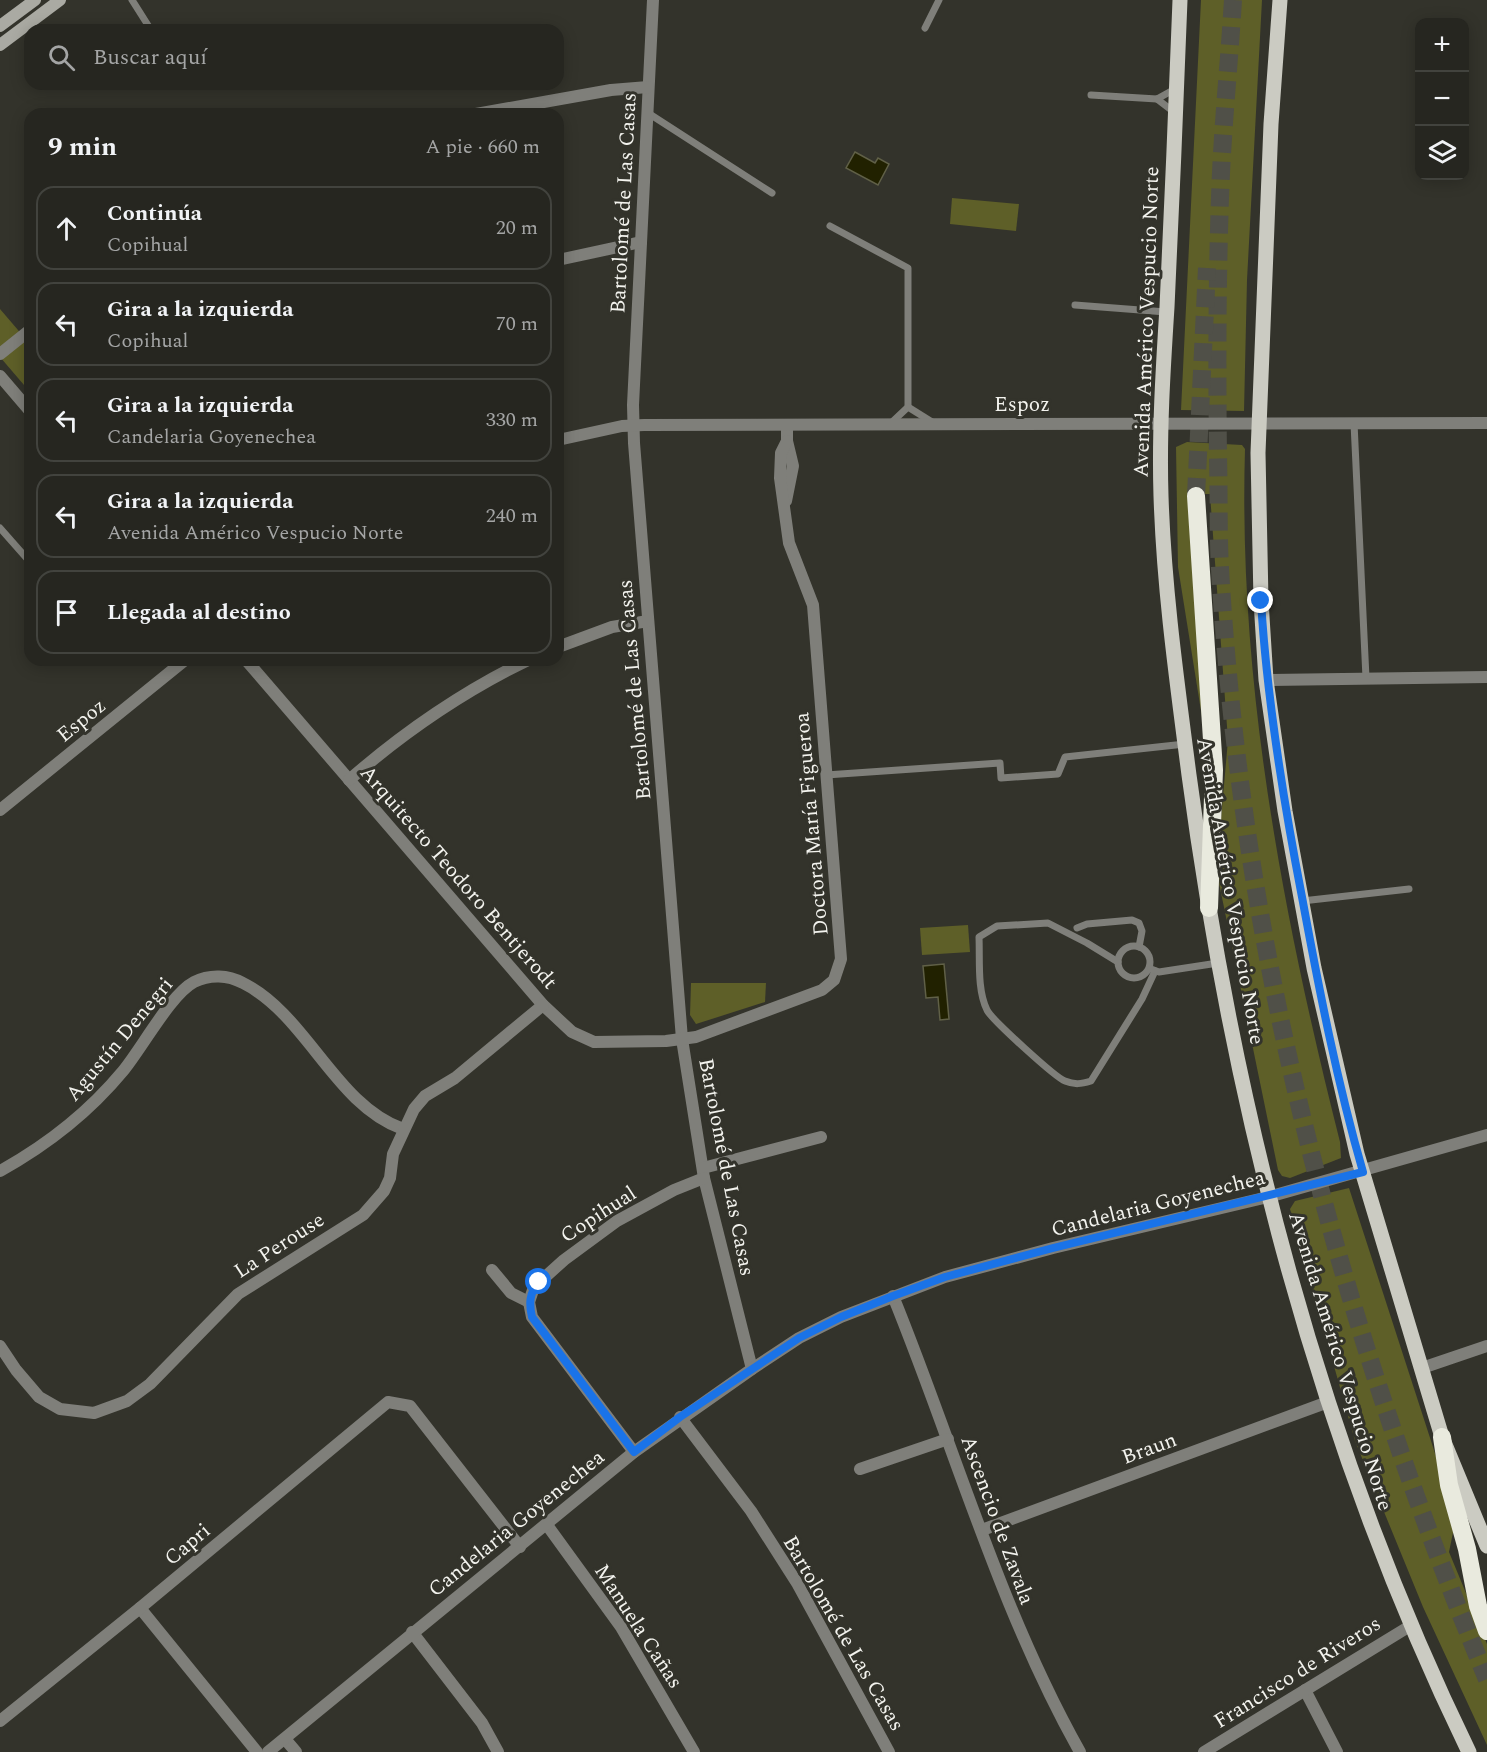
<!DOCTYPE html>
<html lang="es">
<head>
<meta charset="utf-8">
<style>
	body { margin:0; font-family:Spectral,serif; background:#32322d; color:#f1f3f6 }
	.controls { position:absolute; right:18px; top:18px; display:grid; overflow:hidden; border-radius:12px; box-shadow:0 3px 15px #0003 }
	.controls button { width:54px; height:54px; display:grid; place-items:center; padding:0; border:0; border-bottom:2px solid #42433e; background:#262620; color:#f1f3f6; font:30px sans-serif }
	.stop { position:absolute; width:18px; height:18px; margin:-14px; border:4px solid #1a73e8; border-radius:50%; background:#fff }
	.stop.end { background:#1a73e8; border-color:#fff; box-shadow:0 2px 6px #0008 }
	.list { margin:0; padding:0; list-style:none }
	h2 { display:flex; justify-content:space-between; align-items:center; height:78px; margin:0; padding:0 24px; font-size:26px }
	h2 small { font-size:20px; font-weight:400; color:#a4a5a5 }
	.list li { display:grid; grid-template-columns:39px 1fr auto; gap:18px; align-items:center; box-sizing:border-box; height:84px; margin:0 12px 12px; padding:0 12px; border:2px solid #42433e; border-radius:18px }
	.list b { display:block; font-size:22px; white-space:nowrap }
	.list p { margin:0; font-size:20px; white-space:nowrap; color:#a4a5a5 }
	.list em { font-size:20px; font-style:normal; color:#a4a5a5 }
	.icon { flex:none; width:33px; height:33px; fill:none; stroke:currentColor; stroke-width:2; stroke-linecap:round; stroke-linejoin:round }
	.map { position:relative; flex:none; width:1487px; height:1752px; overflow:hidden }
	.search { position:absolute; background:#262620; box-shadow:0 3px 15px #0003; left:24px; top:24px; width:540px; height:66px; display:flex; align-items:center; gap:15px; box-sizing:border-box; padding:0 21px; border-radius:18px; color:#a4a5a5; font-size:22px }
	.panel { position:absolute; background:#262620; box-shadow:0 3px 15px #0003; left:24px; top:108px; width:540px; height:558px; border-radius:18px }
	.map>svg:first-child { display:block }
	.green { fill:#5e5f28 }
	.water { fill:#212100; stroke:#606047; stroke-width:1.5 }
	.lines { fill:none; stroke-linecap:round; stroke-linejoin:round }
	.motorway-tunnel { stroke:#505048; stroke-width:18; stroke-dasharray:18 9; stroke-linecap:butt }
	.service { stroke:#7f7f7a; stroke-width:7 }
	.minor { stroke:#7f7f7a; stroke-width:12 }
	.tertiary { stroke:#7f7f7a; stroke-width:12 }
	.secondary { stroke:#aaaaa3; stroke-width:12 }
	.primary { stroke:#cbcbc2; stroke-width:15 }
	.motorway { stroke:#e9eade; stroke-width:18 }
	.route { stroke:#1a73e8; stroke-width:8 }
	.labels { text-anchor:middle; stroke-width:6; stroke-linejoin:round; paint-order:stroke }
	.street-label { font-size:21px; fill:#f3f3ee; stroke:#33332b }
</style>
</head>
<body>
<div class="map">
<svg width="1487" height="1752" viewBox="0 0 1487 1752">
	<rect width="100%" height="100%" fill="#33332b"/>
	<!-- green -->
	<g class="green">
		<path d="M 1201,0 L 1262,0 L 1247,280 L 1244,411 L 1181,410 Z"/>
		<path d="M 952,198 L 1019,204 L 1016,231 L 950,224 Z"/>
		<path d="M 0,309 L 30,344 L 30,392 L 0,357 Z"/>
		<path d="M 1187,442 L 1242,445 L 1245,449 C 1238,683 1283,916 1340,1142 L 1341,1158 L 1290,1178 L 1282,1176 L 1278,1170 L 1219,883 L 1221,819 L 1228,740 L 1210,494 L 1192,494 L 1205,736 L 1178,567 L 1176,447 Z"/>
		<path d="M 968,925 L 970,952 L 922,955 L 920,928 Z"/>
		<path d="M 691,983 L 766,983 L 765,1002 L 696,1024 L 690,1015 Z"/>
		<path d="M 1349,1188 L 1456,1518 L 1449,1552 L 1487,1644 L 1487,1745 L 1423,1607 L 1355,1441 L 1290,1209 L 1295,1201 Z"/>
	</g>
	<!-- water -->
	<g class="water">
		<path d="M 855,152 L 875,163 L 878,158 L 889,164 L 878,185 L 846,168 Z"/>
		<path d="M 944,964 L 949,1019 L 940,1020 L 938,997 L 926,998 L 923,966 Z"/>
	</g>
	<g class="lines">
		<!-- motorway-tunnel -->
		<g class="motorway-tunnel">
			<path d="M 1233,0 C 1229,66 1222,132 1220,198 C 1217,284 1217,371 1218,457 C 1219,494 1218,532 1220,569 C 1242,952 1340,1326 1487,1679"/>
			<path d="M 1196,496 L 1207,268"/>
		</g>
		<!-- service -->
		<g class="service">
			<path d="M 132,0 L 151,30"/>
			<path d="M 925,28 L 939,0"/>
			<path d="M 304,30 L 306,29"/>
			<path d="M 1091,95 L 1157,99 L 1175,89"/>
			<path d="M 1157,99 L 1174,112"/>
			<path d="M 648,113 L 772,193"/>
			<path d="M 830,226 L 908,268 L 908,407 L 890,424"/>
			<path d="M 1075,305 L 1166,312"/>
			<path d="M 908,407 L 932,422"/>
			<path d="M 1354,423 L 1366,678"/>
			<path d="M 0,528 L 30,562"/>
			<path d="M 826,775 L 1000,763 L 1001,778 L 1058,774 L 1065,757 L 1185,744"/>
			<path d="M 1302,901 L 1409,889"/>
			<path d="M 1077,928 L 1087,924 L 1132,920 L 1139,923 L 1142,931 L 1139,947"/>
			<circle cx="1134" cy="962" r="16"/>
			<path d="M 1118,962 L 1087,943 L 1048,923 L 997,926 L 979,937 C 980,960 977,990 987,1010 C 991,1019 1056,1078 1065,1081 C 1075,1085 1081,1084 1091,1081 L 1142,999 L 1155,971"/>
			<path d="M 1151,969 L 1159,972 L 1218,963"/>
		</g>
		<!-- minor -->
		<g class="minor">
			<path d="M 653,0 L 633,405 L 634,443 L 682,1039 L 704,1178 L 752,1369"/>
			<path d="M 476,114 L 611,90 L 648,87"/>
			<path d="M 558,260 L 641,242"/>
			<path d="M 0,354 L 30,330"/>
			<path d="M 0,376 L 30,411"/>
			<path d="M 786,501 L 793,466 L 787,441 L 787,425"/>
			<path d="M 558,647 L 612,627 L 648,621"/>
			<path d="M 246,660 L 543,1005 L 572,1032 L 594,1042 L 666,1041 L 696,1037 L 822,990 L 834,980 L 841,959 L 813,605 L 789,543 L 780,478 L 781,453 L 787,441"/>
			<path d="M 1266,680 L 1487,677"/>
			<path d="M 349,780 C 404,732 462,692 528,660"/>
			<path d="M 703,1168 L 821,1137"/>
			<path d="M 0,1171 C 47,1145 89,1112 123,1071 C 142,1048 171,994 194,982 C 210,974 228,975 243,983 C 307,1015 335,1105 403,1129"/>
			<path d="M 492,1270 L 511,1293 L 529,1302"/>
			<path d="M 893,1296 C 955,1448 999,1608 1080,1752"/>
			<path d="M 0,1346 L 16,1370 L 39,1397 L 60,1409 L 94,1413 L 127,1401 L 150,1384 L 238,1294 L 363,1215 L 384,1191 L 390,1178 L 393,1154 L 414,1109 L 425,1096 L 455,1078 L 543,1005"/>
			<path d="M 1422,1368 L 1487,1346"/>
			<path d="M 680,1417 L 751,1511 L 797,1583 L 889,1752"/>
			<path d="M 634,1452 L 532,1317 L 529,1302 L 534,1287 L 564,1260 L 617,1221 L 674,1190 L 704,1178"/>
			<path d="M 860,1469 L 948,1439"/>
			<path d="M 547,1525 L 621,1627 L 694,1752"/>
			<path d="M 982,1530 L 1328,1402"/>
			<path d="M 140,1608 L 257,1752"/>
			<path d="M 412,1632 L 482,1723 L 498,1752"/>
			<path d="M 1305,1690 L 1337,1752"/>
			<path d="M 0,1721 L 140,1608 L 388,1402 L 410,1406 L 520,1547"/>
			<path d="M 285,1739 L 296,1752"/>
			<path d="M 1204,1752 L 1410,1626"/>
		</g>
		<!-- tertiary -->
		<g class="tertiary">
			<path d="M 558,440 L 622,426 L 644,425 L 1487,423"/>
			<path d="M 0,810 L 185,660"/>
			<path d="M 268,1752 L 634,1452 L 752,1369 L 799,1338 L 841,1317 L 945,1277 L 1053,1248 L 1268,1197 L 1487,1135"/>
		</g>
		<!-- secondary -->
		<g class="secondary">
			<path d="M 0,26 L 35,0"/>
			<path d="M 0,45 L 60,0"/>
		</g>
		<!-- primary -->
		<g class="primary">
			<path d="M 1180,0 C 1176,102 1172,205 1167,307 C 1163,370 1159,433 1161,496 C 1164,590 1177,682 1189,775 C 1234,1111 1320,1446 1469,1752"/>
			<path d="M 1280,0 L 1271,124 L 1258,453 L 1261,601 L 1266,680 L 1285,811 L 1314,968 L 1357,1154 L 1442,1437 L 1487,1546"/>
		</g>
		<!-- motorway -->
		<g class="motorway">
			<path d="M 1196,496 L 1214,770 L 1209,908"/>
			<path d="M 1442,1437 L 1449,1485 L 1467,1549 L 1478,1606 L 1487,1631"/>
		</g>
	</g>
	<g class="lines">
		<!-- route -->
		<path class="route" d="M 539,1282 C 529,1293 529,1304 532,1317 L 634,1452 L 680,1417 L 799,1338 L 841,1317 L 893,1296 L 945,1277 L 1053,1248 L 1363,1172 C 1337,1082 1319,989 1302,897 C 1283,799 1267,701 1261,601"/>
	</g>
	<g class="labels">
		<!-- street labels -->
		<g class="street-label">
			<text transform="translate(623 203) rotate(-87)" y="7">Bartolomé de Las Casas</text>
			<text transform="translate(1146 322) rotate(-88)" y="7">Avenida Américo Vespucio Norte</text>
			<text x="1022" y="411">Espoz</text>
			<text transform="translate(634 690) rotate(-95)" y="7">Bartolomé de Las Casas</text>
			<text transform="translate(81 720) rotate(-39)" y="7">Espoz</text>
			<text transform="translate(811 824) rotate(-95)" y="7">Doctora María Figueroa</text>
			<text transform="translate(459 877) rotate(49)" y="7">Arquitecto Teodoro Bentjerodt</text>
			<text transform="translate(1231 891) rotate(80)" y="7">Avenida Américo Vespucio Norte</text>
			<text transform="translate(119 1039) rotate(-50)" y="7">Agustín Denegri</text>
			<text transform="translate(727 1167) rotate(79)" y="7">Bartolomé de Las Casas</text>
			<text transform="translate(1158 1203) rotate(-14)" y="7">Candelaria Goyenechea</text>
			<text transform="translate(598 1214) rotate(-33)" y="7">Copihual</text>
			<text transform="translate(279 1245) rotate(-33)" y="7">La Perouse</text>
			<text transform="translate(1341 1361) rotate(73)" y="7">Avenida Américo Vespucio Norte</text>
			<text transform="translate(1149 1448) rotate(-20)" y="7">Braun</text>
			<text transform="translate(998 1520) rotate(70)" y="7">Ascencio de Zavala</text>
			<text transform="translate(516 1523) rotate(-39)" y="7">Candelaria Goyenechea</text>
			<text transform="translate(187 1544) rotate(-40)" y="7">Capri</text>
			<text transform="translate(639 1626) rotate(57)" y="7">Manuela Cañas</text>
			<text transform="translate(844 1633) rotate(60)" y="7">Bartolomé de Las Casas</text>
			<text transform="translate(1297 1672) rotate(-32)" y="7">Francisco de Riveros</text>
		</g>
	</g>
</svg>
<div class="controls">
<button>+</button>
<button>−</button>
<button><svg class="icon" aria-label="layers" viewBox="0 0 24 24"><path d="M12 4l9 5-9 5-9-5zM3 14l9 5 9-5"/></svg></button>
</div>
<div class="stop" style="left:539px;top:1282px"></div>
<div class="stop end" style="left:1261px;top:601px"></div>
<div class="search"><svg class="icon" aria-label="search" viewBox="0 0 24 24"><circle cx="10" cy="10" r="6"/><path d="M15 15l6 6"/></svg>Buscar aquí</div>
<section class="panel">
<h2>9 min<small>A pie · 660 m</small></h2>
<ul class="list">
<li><svg class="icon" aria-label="ahead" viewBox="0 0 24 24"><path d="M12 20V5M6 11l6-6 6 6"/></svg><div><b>Continúa</b><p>Copihual</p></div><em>20 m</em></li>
<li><svg class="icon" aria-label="left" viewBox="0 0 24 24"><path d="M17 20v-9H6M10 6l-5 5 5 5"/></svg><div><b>Gira a la izquierda</b><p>Copihual</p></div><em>70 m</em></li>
<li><svg class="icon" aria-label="left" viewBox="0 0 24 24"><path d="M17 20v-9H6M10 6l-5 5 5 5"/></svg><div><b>Gira a la izquierda</b><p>Candelaria Goyenechea</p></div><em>330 m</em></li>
<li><svg class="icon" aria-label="left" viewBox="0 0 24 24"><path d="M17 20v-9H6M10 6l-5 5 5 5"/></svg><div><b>Gira a la izquierda</b><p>Avenida Américo Vespucio Norte</p></div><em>240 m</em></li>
<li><svg class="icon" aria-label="arrive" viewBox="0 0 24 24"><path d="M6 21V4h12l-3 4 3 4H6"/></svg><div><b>Llegada al destino</b></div></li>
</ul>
</section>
</div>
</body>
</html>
